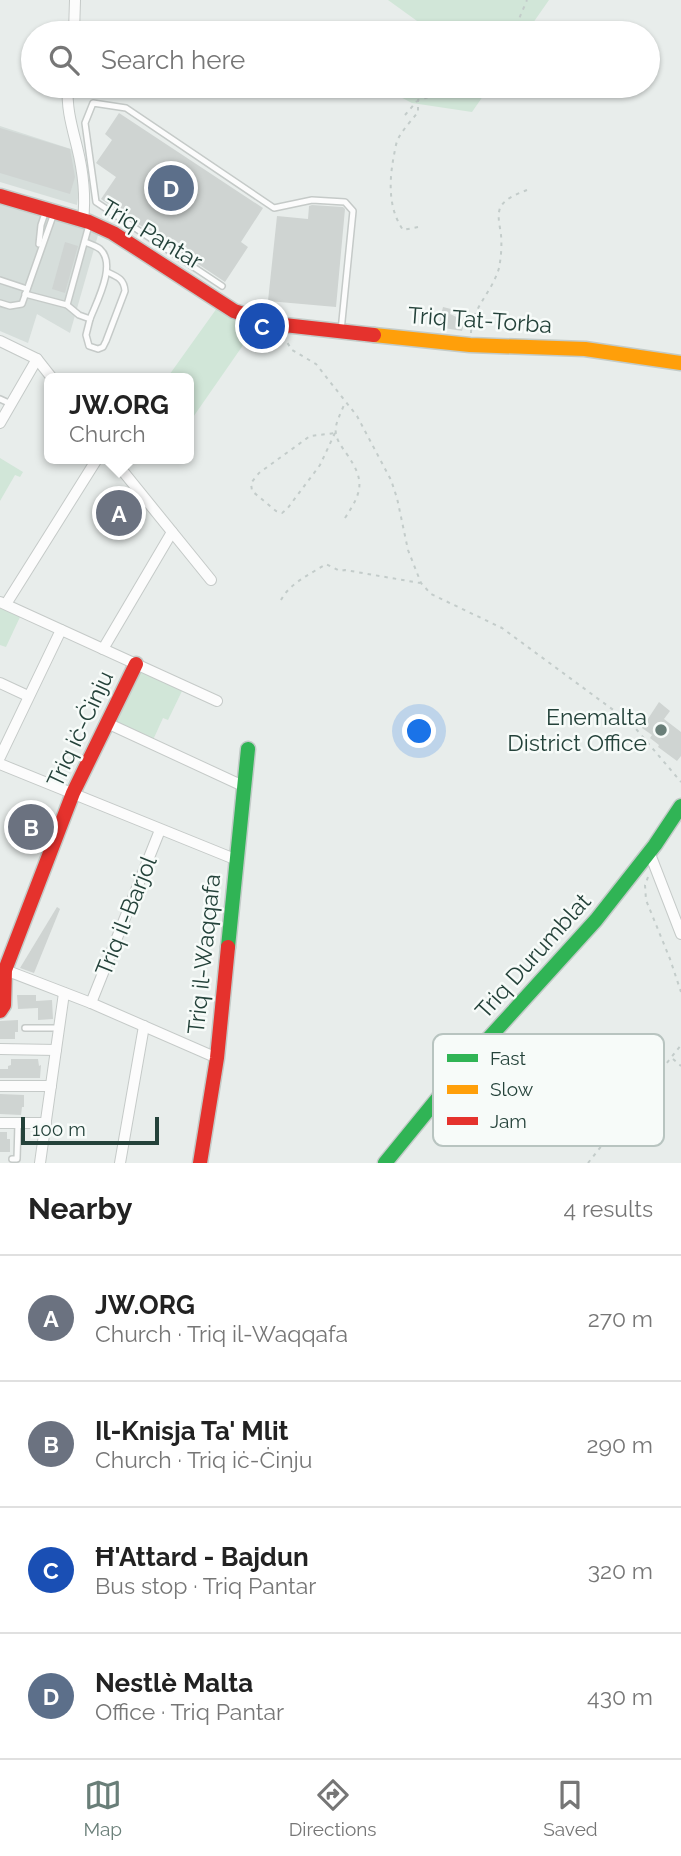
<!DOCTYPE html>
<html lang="en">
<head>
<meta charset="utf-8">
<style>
	body { margin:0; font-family:Raleway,sans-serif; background:#f2f2f2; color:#222 }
	.scale { position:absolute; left:21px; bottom:18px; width:138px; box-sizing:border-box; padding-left:7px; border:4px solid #24423a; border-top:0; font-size:19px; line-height:24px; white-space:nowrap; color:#24423a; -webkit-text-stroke:5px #f7fbf9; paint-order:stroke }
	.you { position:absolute; left:420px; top:732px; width:24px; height:24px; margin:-18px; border:5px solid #fff; border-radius:50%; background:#1a73e8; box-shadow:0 0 0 10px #1a73e833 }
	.badge { display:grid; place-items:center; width:46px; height:46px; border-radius:50%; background:#697e78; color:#fff; font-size:23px; font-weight:700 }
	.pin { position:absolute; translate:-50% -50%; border:4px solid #fff; box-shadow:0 2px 7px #0006 }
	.popup { position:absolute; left:44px; top:373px; width:150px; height:91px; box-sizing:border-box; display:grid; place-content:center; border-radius:10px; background:#fff; filter:drop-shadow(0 2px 5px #0005); font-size:23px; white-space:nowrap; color:#767676 }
	.popup b { font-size:26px; color:#222 }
	.popup::after { content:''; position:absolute; left:50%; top:100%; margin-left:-14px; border:14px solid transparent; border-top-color:#fff }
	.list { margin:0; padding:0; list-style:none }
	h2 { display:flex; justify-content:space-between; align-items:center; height:91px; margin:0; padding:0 28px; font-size:30px }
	h2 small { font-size:23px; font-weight:400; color:#767676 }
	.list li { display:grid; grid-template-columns:46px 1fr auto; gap:21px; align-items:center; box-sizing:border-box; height:126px; padding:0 28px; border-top:2px solid #e0e0e0 }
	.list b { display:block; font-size:26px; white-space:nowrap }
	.list p { margin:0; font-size:23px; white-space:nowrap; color:#767676 }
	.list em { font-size:23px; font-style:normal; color:#767676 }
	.icon { flex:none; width:38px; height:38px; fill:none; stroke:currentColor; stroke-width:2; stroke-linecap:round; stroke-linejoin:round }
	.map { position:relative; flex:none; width:681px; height:1163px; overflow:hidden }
	.search { position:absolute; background:#fff; box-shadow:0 2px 5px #0004; left:21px; right:21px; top:21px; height:77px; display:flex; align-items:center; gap:18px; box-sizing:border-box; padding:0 24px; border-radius:38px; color:#767676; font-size:26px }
	.sheet { height:595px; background:#fff }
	nav { display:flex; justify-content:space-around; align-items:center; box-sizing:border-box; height:98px; border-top:2px solid #e0e0e0; background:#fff; font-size:19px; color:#767676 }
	nav a { display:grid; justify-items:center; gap:4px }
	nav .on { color:#697e78 }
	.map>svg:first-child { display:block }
	.built { fill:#d6dedb }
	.green { fill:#d1e6d8 }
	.building { fill:#cfd4d2 }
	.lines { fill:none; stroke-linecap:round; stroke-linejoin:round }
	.lane-casing { stroke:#c5cac8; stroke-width:8 }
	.street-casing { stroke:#c5cac8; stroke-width:12 }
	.fast-casing { stroke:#c3cbc8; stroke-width:17 }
	.slow-casing { stroke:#c3cbc8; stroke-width:17 }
	.jam-casing { stroke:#c3cbc8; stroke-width:17 }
	.path { stroke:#c3ccca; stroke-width:2; stroke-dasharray:3.5 5; stroke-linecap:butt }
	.lane { stroke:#fcfcfc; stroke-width:5 }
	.street { stroke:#fcfcfc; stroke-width:10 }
	.fast { stroke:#30b455; stroke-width:14 }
	.slow { stroke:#ff9f0a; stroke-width:14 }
	.jam { stroke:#e5322d; stroke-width:14 }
	.poi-dot { fill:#697e78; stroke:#f7fbf9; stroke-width:2.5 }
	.labels { text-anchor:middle; stroke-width:5; stroke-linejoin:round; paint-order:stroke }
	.street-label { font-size:23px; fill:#24423a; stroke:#f7fbf9 }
	.poi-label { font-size:23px; fill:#24423a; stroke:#f7fbf9; text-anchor:end }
	.key { fill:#f7fbf9; stroke:#b8c4c0; stroke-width:2 }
	.key-label { font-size:19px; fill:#24423a }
</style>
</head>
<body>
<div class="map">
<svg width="681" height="1163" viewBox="0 0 681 1163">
	<rect width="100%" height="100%" fill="#e8edeb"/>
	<!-- built -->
	<g class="built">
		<path d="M 0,126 L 74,150 L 77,157 L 79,191 L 77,205 L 0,182 Z"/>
		<path d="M 0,199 L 62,219 L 98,235 L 70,333 L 37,314 L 28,343 L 0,331 Z"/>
	</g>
	<!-- green -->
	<g class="green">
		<path d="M 388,0 L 549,0 L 526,33 L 420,33 L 424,26 Z"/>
		<path d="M 382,86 L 490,86 L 472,112 L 412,103 L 381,87 Z"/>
		<path d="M 217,308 L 257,325 L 189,423 L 189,378 L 167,378 Z"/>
		<path d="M 0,458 L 23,472 L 20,477 L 15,475 L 0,501 Z"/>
		<path d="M 0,608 L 20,617 L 6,647 L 0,645 Z"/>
		<path d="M 138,670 L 182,691 L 168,720 L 163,718 L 153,740 L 114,722 Z"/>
	</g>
	<!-- building -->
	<g class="building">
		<path d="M 119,113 L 263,208 L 241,242 L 248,247 L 225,282 L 101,199 L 116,177 L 96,163 L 112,140 L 105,134 Z"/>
		<path d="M 0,128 L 70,149 L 75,177 L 70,194 L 0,173 Z"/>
		<path d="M 312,205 L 343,207 L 345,209 L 336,307 L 268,301 L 277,216 L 308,219 L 309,206 Z"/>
		<path d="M 65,242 L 78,246 L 65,293 L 52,289 Z"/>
		<path d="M 443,307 L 451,309 L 450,314 L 465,321 L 462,331 L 438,327 Z"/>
		<path d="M 122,492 L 137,501 L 116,534 L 101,525 Z"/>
		<path d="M 659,702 L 670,711 L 664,719 L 681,732 L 681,756 L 677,761 L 658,747 L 659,745 L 650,738 L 652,735 L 642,728 Z"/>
		<path d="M 22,812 L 48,824 L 45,831 L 48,832 L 44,842 L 41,840 L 38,846 L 12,835 Z"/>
		<path d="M 57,907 L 60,909 L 34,973 L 20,968 Z"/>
		<path d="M 17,995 L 36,995 L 36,1001 L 52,1000 L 53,1019 L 38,1020 L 38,1008 L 18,1009 Z"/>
		<path d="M 18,1020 L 18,1032 L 15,1032 L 15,1039 L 0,1039 L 0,1021 Z"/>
		<path d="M 11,1059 L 38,1059 L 39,1066 L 41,1065 L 40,1078 L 0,1078 L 0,1069 L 8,1069 L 8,1066 L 11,1065 Z"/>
		<path d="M 0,1094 L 24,1095 L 24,1107 L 22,1107 L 21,1115 L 0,1114 Z"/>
		<path d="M 0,1132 L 7,1132 L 7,1139 L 10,1139 L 10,1152 L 0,1152 Z"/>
	</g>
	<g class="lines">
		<defs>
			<g id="lane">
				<path d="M 39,244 L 41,225 L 45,213"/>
				<path d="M 0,280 L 27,289"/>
				<path d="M 222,286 L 96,202 L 85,123 L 93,103 L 126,108 L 274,208 L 312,200 L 345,202 L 353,211 L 341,331"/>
				<path d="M 25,294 L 67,305 L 79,315 L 90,319 C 97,301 117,264 100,249 C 96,246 90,244 85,242"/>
				<path d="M 0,303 L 10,306 L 22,304 L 54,213"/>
				<path d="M 67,305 L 89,225"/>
				<path d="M 90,319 L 86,335 L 89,346 L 98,349 L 103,347 L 106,341 L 125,291 C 124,279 118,277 107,272"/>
				<path d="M 0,399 L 11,404"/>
				<path d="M 25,1028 L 59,1028"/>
				<path d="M 12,1159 L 17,1159 L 18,1123"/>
			</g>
			<g id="street">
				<path d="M 74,33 L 75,0"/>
				<path d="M 68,86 C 66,107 72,127 77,147 C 83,171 86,195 83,220"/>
				<path d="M 0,341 L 37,359 L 52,378"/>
				<path d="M 0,423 L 37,359"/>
				<path d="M 113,459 L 211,580"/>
				<path d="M 0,602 L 217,701"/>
				<path d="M 6,604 L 97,459"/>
				<path d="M 103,649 L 172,532"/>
				<path d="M 0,683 L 28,696"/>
				<path d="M 107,723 L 243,786"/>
				<path d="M 0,757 L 61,630"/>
				<path d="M 0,764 L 237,860"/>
				<path d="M 650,854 L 681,934"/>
				<path d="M 0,968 L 91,1003 L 217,1058"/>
				<path d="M 91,1003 L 160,830"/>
				<path d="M 0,1049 L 56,1050"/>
				<path d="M 0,1086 L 51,1086"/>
				<path d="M 0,1123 L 46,1123"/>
				<path d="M 40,1163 L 64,993"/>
				<path d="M 120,1163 L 144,1026"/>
			</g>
			<g id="fast">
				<path d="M 228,947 L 248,749"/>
				<path d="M 385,1163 L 469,1060 L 596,920 L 655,845 L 681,806"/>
			</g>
			<path id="slow" d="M 374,335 L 470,345 L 585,349 L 681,363"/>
			<g id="jam">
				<path d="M 0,196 L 89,222 L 113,233 L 234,311 L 275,324 L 374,335"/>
				<path d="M 0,1011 L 4,1005 L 5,970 L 73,793 L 136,664"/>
				<path d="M 200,1163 L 217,1058 L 228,947"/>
			</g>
		</defs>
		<!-- lane casing -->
		<use href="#lane" class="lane-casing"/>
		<!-- street casing -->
		<use href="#street" class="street-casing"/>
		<!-- fast casing -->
		<use href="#fast" class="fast-casing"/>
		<!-- slow casing -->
		<use href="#slow" class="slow-casing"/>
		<!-- jam casing -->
		<use href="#jam" class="jam-casing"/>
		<!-- path -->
		<g class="path">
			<path d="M 513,33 L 527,0"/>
			<path d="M 405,115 L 417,101"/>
			<path d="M 418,227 L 403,230 C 388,208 389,181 394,155 C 395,150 396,143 398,139 C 403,129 412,120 418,112 L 418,100 L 453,91 L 465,86"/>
			<path d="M 471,333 C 472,307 492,293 499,268 C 501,258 502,246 501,235 C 500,226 497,217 500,208 C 505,198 517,194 527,190"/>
			<path d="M 283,336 L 292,350 L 316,364 L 357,416 L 391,480 L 397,498 L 408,550 L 421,583 L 431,594 L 502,628 L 631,723 L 681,782"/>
			<path d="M 335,433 L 320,465 L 287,509 L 282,513 L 276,511 L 252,491 L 251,483 L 259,473 L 310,436 Z"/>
			<path d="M 345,518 C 362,492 366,481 346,453 C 342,447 337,441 336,434 C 334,423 342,412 345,402"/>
			<path d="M 281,600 C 290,583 309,575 326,564 L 340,571 L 345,570 L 420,583"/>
			<path d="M 648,877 L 645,885 L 646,900 L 670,959 L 681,992"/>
			<path d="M 673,1059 L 681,1066"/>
			<path d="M 588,1163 L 681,1045"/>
		</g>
		<!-- lane -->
		<use href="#lane" class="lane"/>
		<!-- street -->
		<use href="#street" class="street"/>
		<!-- fast -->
		<use href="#fast" class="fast"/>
		<!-- slow -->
		<use href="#slow" class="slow"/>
		<!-- jam -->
		<use href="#jam" class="jam"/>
	</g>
	<!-- markers -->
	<circle class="poi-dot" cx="661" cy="730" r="7"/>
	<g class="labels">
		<!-- street labels -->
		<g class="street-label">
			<text transform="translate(152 234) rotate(31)" y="8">Triq Pantar</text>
			<text transform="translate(480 320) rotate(4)" y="8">Triq Tat-Torba</text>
			<text transform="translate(80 729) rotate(-65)" y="8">Triq iċ-Ċinju</text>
			<text transform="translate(126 916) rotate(-68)" y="8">Triq il-Barjol</text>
			<text transform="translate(204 954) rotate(-84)" y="8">Triq il-Waqqafa</text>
			<text transform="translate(533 956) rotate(-48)" y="8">Triq Durumblat</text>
		</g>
		<!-- poi labels -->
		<g class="poi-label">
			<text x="647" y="725">Enemalta<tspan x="647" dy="26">District Office</tspan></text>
		</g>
	</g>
	<!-- legend -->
	<rect x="433" y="1034" width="231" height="112" rx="10" class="key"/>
	<rect x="447" y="1054" width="31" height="8" fill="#30b455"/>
	<rect x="447" y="1085" width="31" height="9" fill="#ff9f0a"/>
	<rect x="447" y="1117" width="31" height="8" fill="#e5322d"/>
	<g class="key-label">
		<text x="490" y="1065">Fast</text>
		<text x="490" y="1096">Slow</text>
		<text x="490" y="1128">Jam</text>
	</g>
</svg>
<div class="scale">100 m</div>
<div class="you"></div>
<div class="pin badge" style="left:119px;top:513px;background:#6b7280">A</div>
<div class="popup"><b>JW.ORG</b>Church</div>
<div class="pin badge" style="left:31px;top:827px;background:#6b7280">B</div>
<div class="pin badge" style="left:262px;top:326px;background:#1a4fb4">C</div>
<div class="pin badge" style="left:171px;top:188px;background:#5c6f8a">D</div>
<div class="search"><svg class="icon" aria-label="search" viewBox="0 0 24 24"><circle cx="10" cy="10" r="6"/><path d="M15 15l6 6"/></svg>Search here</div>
</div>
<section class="sheet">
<h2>Nearby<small>4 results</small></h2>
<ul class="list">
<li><span class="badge" style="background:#6b7280">A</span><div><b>JW.ORG</b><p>Church · Triq il-Waqqafa</p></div><em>270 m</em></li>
<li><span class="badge" style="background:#6b7280">B</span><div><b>Il-Knisja Ta' Mlit</b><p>Church · Triq iċ-Ċinju</p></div><em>290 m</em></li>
<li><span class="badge" style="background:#1a4fb4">C</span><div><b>Ħ'Attard - Bajdun</b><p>Bus stop · Triq Pantar</p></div><em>320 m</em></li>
<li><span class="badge" style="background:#5c6f8a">D</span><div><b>Nestlè Malta</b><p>Office · Triq Pantar</p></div><em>430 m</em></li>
</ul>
</section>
<nav>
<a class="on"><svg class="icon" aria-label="map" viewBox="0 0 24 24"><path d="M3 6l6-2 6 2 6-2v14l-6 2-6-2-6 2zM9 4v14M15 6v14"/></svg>Map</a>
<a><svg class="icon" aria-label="directions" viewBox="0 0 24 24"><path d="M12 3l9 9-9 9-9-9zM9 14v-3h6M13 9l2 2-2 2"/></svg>Directions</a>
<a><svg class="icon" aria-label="saved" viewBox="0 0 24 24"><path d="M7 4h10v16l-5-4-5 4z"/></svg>Saved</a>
</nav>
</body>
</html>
